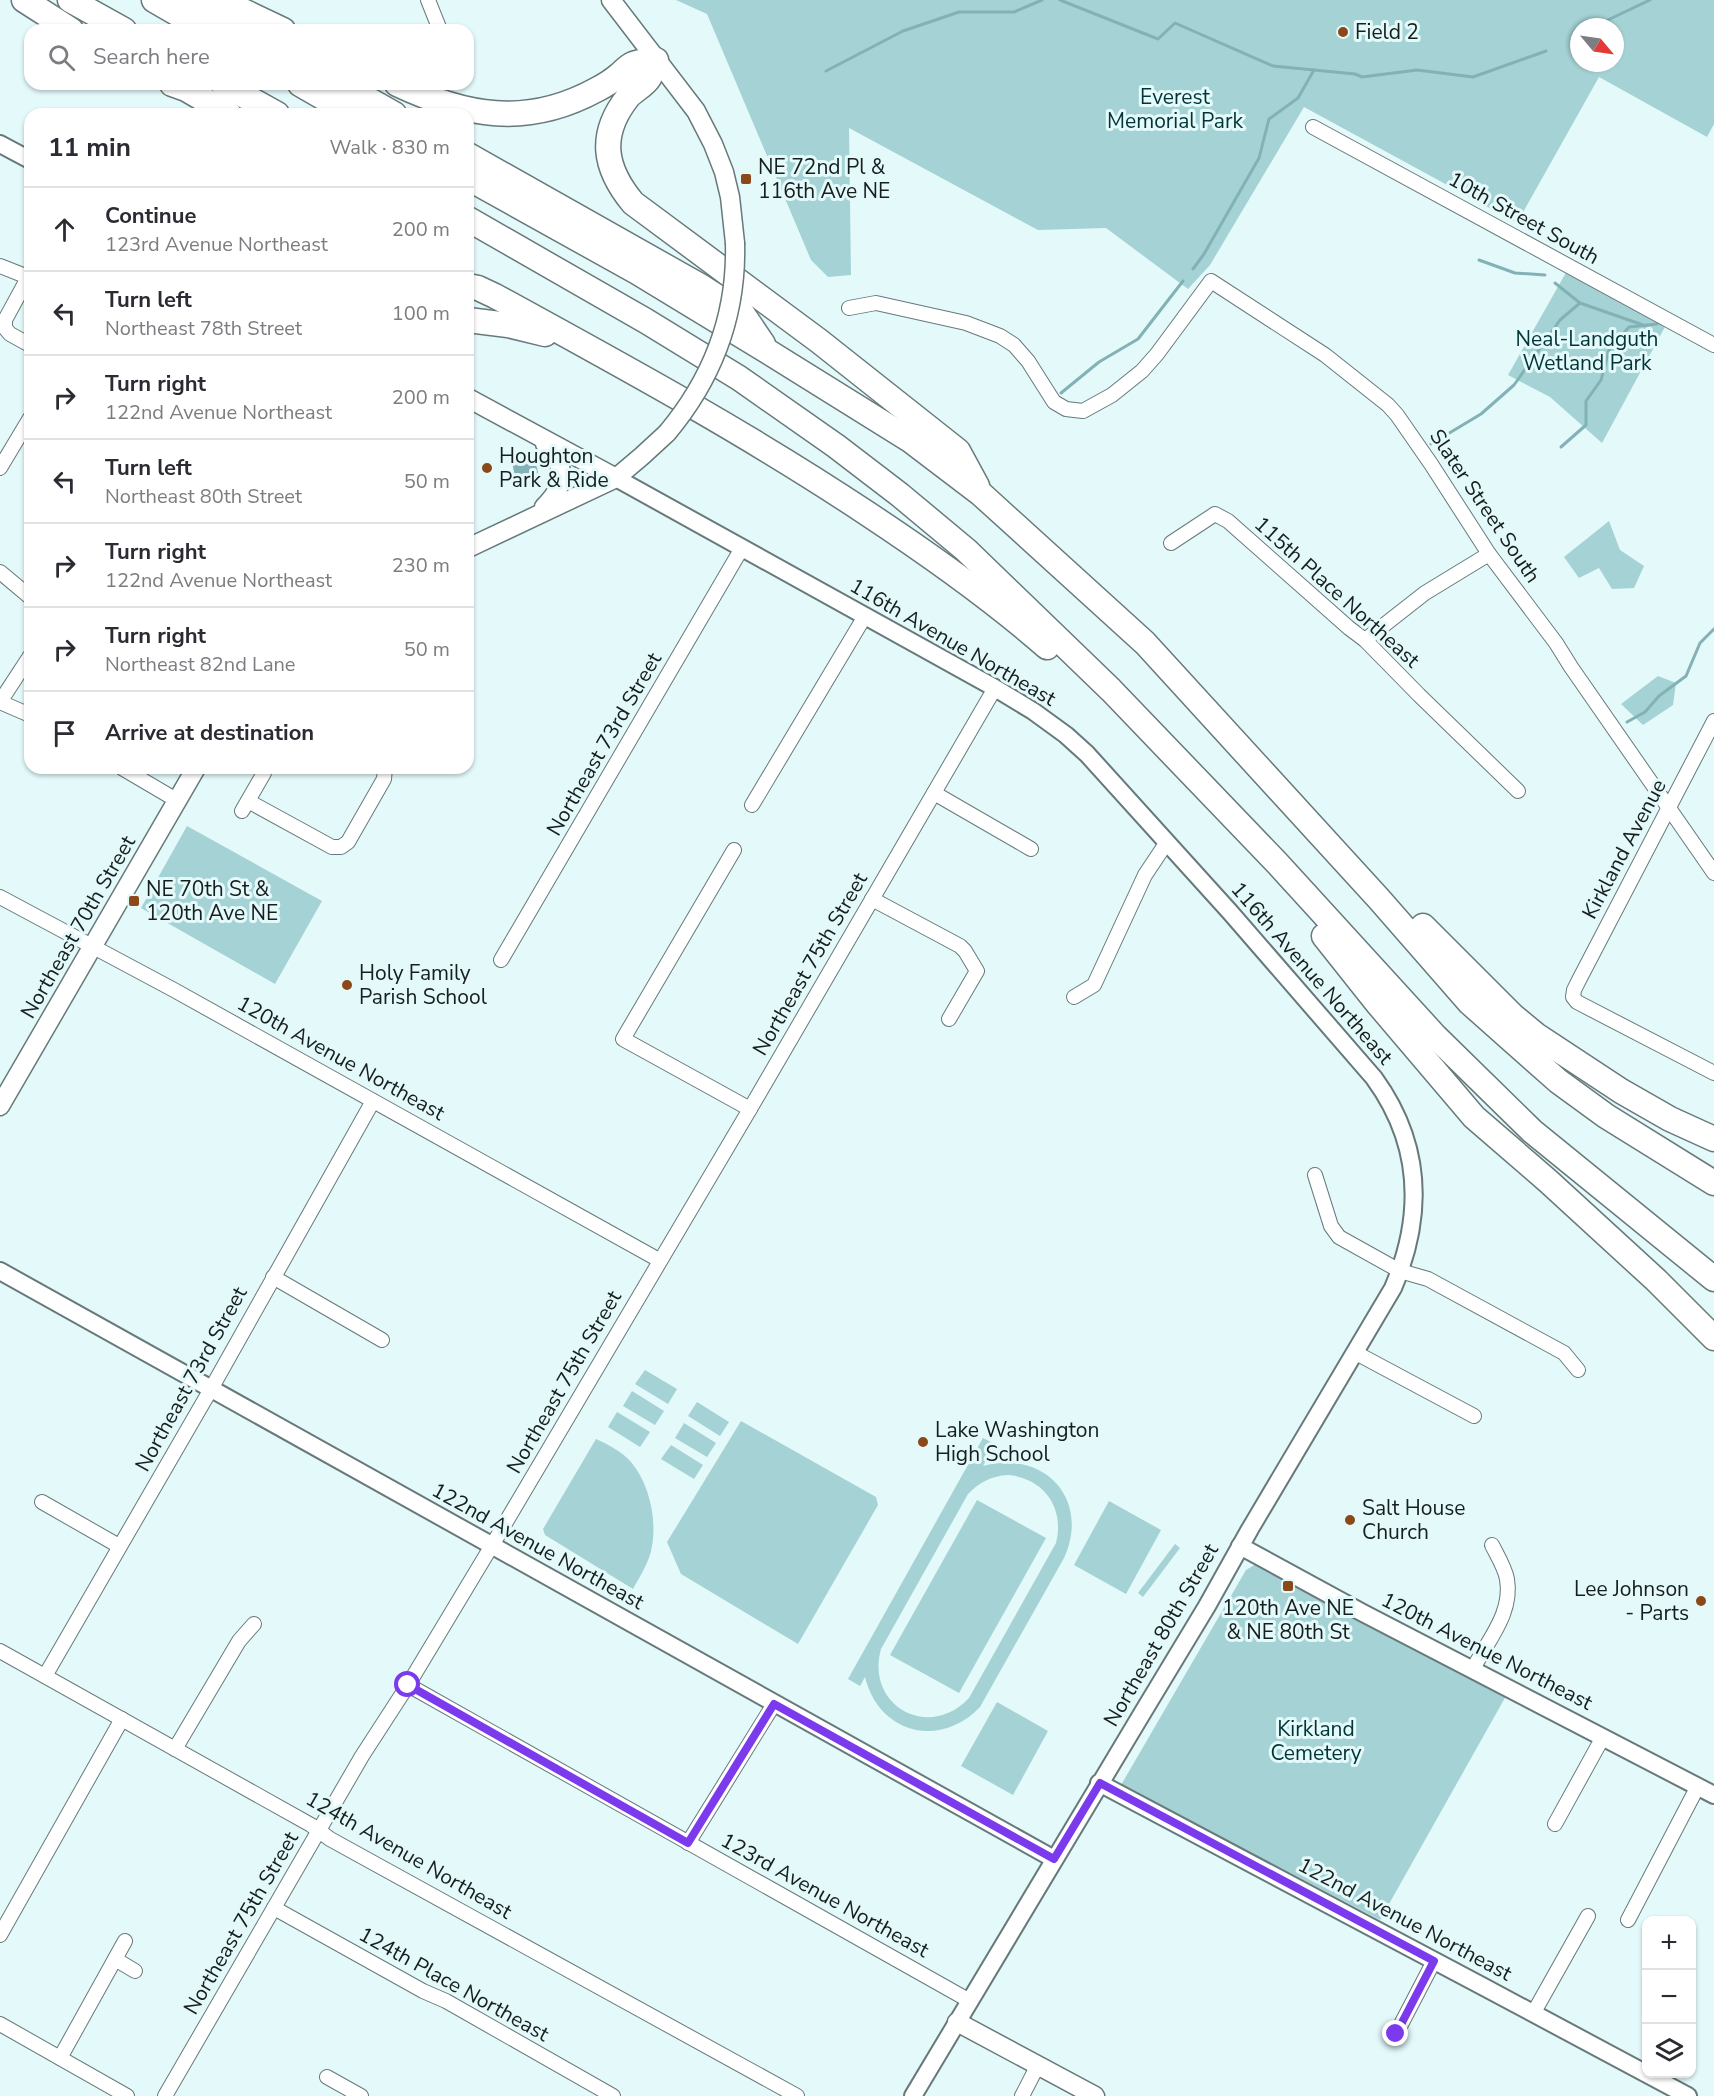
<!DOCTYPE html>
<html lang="en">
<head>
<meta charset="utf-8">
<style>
	body { margin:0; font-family:"Nunito Sans",sans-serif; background:#f2f2f3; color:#2b2b33 }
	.controls { position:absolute; right:18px; bottom:18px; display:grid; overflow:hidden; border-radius:12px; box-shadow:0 2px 4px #0004 }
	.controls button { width:54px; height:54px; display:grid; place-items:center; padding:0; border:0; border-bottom:2px solid #e1e1e2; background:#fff; color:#2b2b33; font:30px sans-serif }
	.compass { position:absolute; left:1570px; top:18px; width:54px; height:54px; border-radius:50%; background:#fff; box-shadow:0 2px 4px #0004; rotate:119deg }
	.stop { position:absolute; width:18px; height:18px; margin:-14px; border:4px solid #7c3aed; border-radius:50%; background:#fff }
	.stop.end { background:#7c3aed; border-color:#fff; box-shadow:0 2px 6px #0008 }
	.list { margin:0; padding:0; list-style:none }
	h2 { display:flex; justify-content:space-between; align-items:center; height:78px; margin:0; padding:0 24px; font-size:26px }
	h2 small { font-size:20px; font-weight:400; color:#7c7c81 }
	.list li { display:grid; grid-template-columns:39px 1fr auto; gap:18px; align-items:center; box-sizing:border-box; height:84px; padding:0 24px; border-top:2px solid #e1e1e2 }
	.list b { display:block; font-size:22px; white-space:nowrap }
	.list p { margin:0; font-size:20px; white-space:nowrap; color:#7c7c81 }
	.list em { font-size:20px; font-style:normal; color:#7c7c81 }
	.icon { flex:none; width:33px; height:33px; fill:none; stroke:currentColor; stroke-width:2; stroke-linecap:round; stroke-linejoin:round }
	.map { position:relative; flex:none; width:1714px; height:2096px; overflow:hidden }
	.search { position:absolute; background:#fff; box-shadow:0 2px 4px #0004; left:24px; top:24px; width:450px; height:66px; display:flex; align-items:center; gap:15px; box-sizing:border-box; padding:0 21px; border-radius:18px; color:#7c7c81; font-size:22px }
	.panel { position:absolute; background:#fff; box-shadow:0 2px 4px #0004; left:24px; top:108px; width:450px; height:666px; border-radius:18px }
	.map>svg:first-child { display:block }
	.green { fill:#a5d2d5; fill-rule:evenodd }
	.water { fill:#82b2b5 }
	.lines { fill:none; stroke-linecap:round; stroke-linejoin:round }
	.stream { stroke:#82b2b5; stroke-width:3 }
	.minor-casing { stroke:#67797b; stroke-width:16 }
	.tertiary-casing { stroke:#67797b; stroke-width:20 }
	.secondary-casing { stroke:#67797b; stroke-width:21 }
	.motorway-casing { stroke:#67797b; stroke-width:27 }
	.minor { stroke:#fff; stroke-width:14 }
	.tertiary { stroke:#fff; stroke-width:16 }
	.secondary { stroke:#fff; stroke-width:18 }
	.motorway { stroke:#fff; stroke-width:24 }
	.secondary-bridge-casing { stroke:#67797b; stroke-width:21; stroke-linecap:butt }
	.secondary-bridge { stroke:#fff; stroke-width:18 }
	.route { stroke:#7c3aed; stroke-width:8 }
	.poi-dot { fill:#8b4819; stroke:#e4f9fa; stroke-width:2 }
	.labels { text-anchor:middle; stroke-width:6; stroke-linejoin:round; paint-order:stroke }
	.poi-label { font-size:21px; fill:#161e1e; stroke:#e4f9fa; text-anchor:start }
	.park-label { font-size:21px; fill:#023437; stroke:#e4f9fa }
	.street-label { font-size:21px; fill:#161e1e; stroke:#e4f9fa }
</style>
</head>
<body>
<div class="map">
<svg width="1714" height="2096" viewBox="0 0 1714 2096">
	<rect width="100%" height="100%" fill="#e4f9fa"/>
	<!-- green -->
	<g class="green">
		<path d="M 676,0 L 1714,0 L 1714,124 L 1707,137 L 1599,77 L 1517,223 L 1304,107 L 1210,265 L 1188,289 L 1106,228 L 1038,230 L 849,128 L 851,275 L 828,277 L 811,260 L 707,14 ZM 1579,27 L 1615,27 L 1615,63 L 1579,63 Z"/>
		<path d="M 1568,269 L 1667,323 L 1602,443 L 1550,397 L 1508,375 Z"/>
		<path d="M 1609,521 L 1620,550 L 1644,566 L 1634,588 L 1612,589 L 1599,568 L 1579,578 L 1564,557 Z"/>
		<path d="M 1658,676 L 1676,683 L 1673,705 L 1643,725 L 1621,704 Z"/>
		<path d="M 187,826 L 322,901 L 275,984 L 141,908 Z"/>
		<path d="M 645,1370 L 677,1389 L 668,1404 L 635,1384 Z"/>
		<path d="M 632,1391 L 664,1411 L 655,1425 L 623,1406 Z"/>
		<path d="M 697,1402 L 729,1422 L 720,1436 L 688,1416 Z"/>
		<path d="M 617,1412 L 650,1432 L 640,1447 L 608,1427 Z"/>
		<path d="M 741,1421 L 876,1497 L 878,1505 L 798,1644 L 681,1574 L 667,1542 Z"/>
		<path d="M 684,1423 L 716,1443 L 707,1457 L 675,1438 Z"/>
		<path d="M 983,1438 L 995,1444 L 983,1466 C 1044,1449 1091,1499 1064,1558 L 980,1707 C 940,1749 879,1734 865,1677 L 860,1686 L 848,1679 ZM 1008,1475 C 1044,1478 1065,1508 1056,1543 L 969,1698 C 929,1741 865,1706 881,1649 L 968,1494 C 980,1482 991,1476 1008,1475 Z"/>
		<path d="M 596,1439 C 609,1445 621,1451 631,1462 C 649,1483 657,1519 652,1546 C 650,1561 640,1576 633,1589 L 545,1535 L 543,1529 Z"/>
		<path d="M 671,1445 L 703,1465 L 694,1479 L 661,1459 Z"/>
		<path d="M 977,1500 L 1046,1538 L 959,1693 L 890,1655 Z"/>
		<path d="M 1109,1501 L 1161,1530 L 1126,1594 L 1074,1565 Z"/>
		<path d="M 1175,1544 L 1180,1548 L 1143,1597 L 1138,1593 Z"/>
		<path d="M 1256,1564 L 1506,1696 L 1380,1920 L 1121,1785 L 1246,1570 Z"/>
		<path d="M 997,1702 L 1048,1731 L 1013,1795 L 961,1766 Z"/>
	</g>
	<!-- water -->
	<path class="water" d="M 519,453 C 534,455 542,470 536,484 L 530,486 L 515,476 L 511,458 Z"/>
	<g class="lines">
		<!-- stream -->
		<g class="stream">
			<path d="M 1060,0 L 1158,39 L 1175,23 L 1273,66 L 1355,74 L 1362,77 L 1417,70 L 1473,77 L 1546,51"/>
			<path d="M 1593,27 L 1650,0"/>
			<path d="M 826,71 L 903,31 L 959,12 L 1014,12 L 1042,0"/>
			<path d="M 1479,260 L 1515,273 L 1545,275"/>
			<path d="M 1193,269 L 1204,254 L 1259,158 L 1269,119 L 1298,98 L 1314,70"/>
			<path d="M 1555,283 L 1580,303"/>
			<path d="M 1061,393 L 1099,362 L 1138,339 L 1183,281"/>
			<path d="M 1431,444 L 1481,414 L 1514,385 L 1560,320 L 1580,303 L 1646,326"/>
			<path d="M 1561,447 L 1586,425 L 1586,401 L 1601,380 L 1609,350 L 1629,327 L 1657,324"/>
			<path d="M 1627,722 L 1645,712 L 1659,696 L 1686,676 L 1700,643 L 1714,629"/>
		</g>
		<defs>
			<g id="minor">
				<path d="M 428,0 L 440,30"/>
				<path d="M 1313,127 L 1714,345"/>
				<path d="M 0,266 L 28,277"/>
				<path d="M 30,274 L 5,320 L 5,328 L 10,334 L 30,345"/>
				<path d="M 849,308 L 876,303 L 966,323 L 1000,336 L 1014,345 L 1028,361 L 1054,402 L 1066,409 L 1083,411 L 1112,395 L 1142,371 L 1157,354 L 1211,281 L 1325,355 L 1388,405 L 1397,415 L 1431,464 L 1489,554 L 1556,643 L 1571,667 L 1714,873"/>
				<path d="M 0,468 L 30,418"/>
				<path d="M 1171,543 L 1215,514 L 1228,521 L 1349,628 L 1365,640 L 1419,695 L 1518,791"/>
				<path d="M 0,572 L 30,597"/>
				<path d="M 1365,640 L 1425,593 L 1489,554"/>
				<path d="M 0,702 L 30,656"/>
				<path d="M 0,702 L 30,715"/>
				<path d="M 1714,721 L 1579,980 L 1574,990 L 1573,997 L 1577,1002 L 1714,1073"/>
				<path d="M 122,768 L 178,801"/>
				<path d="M 934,793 L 1031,849"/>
				<path d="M 248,801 L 332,847 L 341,847 L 348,842 L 384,779 L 385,768"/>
				<path d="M 752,805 L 865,616"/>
				<path d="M 242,811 L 264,773"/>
				<path d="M 734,850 L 623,1039 L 750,1109"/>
				<path d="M 0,897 L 174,990 L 659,1260"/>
				<path d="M 872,899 L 960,946 L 965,951 L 977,971 L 949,1019"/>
				<path d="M 501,960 L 742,548"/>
				<path d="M 1074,997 L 1094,985 L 1145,875 L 1167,842"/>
				<path d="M 1315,1175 L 1331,1226 L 1339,1237 L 1400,1271 L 1428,1279 L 1564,1353 L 1578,1370"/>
				<path d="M 273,1277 L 382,1340"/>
				<path d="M 1356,1353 L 1474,1416"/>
				<path d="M 42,1502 L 119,1546"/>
				<path d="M 0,1651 L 311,1825 L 330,1839 L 797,2096"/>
				<path d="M 1473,1669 C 1488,1640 1513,1613 1507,1579 C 1505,1568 1497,1555 1492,1545"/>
				<path d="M 45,1676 L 211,1389 L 373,1101"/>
				<path d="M 408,1685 L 970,2001"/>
				<path d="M 175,1749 L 239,1641 L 254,1624"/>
				<path d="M 1555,1824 L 1603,1737"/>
				<path d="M 688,1843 L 774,1704"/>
				<path d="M 274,1908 L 423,1991 L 446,2001 L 613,2096"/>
				<path d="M 1628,1920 L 1698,1786"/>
				<path d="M 0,1935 L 122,1719"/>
				<path d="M 115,1959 L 135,1971"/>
				<path d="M 1534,2012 L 1588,1916"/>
				<path d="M 0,2024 L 127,2096"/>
				<path d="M 1396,2034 L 1434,1961"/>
				<path d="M 60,2058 L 125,1941"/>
				<path d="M 327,2077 L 361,2096"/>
				<path d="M 165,2096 L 362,1756 L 408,1685 L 500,1532 L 750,1109 L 995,688"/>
				<path d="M 1022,2096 L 1038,2065"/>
			</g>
			<g id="tertiary">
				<path d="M 0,144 L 30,160"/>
				<path d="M 616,478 L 995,688 L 1033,711 L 1066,735 L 1087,754 L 1230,912 L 1374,1078 C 1422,1144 1424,1215 1393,1288 L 1250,1529 L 1207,1606 L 1143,1712 L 913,2096"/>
				<path d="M 0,1271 L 1054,1859"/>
				<path d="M 1240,1546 L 1363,1613 L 1714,1795"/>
				<path d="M 1099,1783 C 1296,1887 1492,1991 1688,2096"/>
			</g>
			<g id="secondary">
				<path d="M 611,0 L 696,111 L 713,144 L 724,172 L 730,197 L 735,243"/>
				<path d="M 468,398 L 616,478"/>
				<path d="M 544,507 C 567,484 567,468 545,444"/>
				<path d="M 468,548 L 616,478 L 642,456 L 667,433"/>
				<path d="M 0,1106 L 196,768"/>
				<path d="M 957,2022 L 1095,2096"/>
			</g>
			<g id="motorway">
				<path d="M 24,0 L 71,30"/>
				<path d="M 70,0 L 124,30"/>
				<path d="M 154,0 L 206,30"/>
				<path d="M 190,0 L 234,24"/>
				<path d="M 220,0 L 283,30"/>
				<path d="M 172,84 L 186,89 L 229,114"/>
				<path d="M 223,84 L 277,114"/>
				<path d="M 300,84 L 352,114"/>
				<path d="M 341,84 L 394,114"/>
				<path d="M 397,84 C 465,116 526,128 596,90 C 604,86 612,81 619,75 C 623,72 628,66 633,64 C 640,61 649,61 656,60 C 654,66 652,73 649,78 C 644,86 634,90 628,97 C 598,135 604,168 633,203 L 819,341 L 958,451 L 977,486"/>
				<path d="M 468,155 L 702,287 L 742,313 L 763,344"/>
				<path d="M 468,178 L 637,272 L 767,351 L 910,440 L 981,494 L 1145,643 L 1379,899 L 1470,1003 L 1558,1081 L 1606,1116 L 1714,1183"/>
				<path d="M 468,219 L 646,321 L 739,378 L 836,446 L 900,495 L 966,550 L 1111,690 L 1278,864 L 1435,1036 L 1532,1131 L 1714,1279"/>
				<path d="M 468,286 L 478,288 L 495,296 C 621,365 748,434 868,514 C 930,555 991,598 1047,647"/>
				<path d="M 468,320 L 508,325 L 545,334"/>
				<path d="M 1423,926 L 1513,1016 L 1536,1035 L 1621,1091 L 1670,1119 L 1714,1139"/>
				<path d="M 1324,936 L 1378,1004 L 1474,1117 L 1548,1181 L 1656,1280 L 1714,1338"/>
			</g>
		</defs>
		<!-- minor casing -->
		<use href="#minor" class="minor-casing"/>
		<!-- tertiary casing -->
		<use href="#tertiary" class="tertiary-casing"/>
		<!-- secondary casing -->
		<use href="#secondary" class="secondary-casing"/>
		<!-- motorway casing -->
		<use href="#motorway" class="motorway-casing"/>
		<!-- minor -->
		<use href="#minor" class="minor"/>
		<!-- tertiary -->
		<use href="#tertiary" class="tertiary"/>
		<!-- secondary -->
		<use href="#secondary" class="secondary"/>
		<!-- motorway -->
		<use href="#motorway" class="motorway"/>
		<defs>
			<path id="secondary-bridge" d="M 667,433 C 713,378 737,315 735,243"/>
		</defs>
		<!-- secondary-bridge casing -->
		<use href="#secondary-bridge" class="secondary-bridge-casing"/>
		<!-- secondary-bridge -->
		<use href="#secondary-bridge" class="secondary-bridge"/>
	</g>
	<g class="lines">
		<!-- route -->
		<path class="route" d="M 408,1685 L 688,1843 L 774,1704 L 1054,1859 L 1100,1783 L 1434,1961 L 1396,2034"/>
	</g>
	<!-- markers -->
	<g class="poi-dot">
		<circle cx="1343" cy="32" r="6"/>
		<rect x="740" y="173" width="12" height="12" rx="3"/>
		<circle cx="487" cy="468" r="6"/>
		<rect x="128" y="895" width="12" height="12" rx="3"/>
		<circle cx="347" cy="985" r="6"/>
		<circle cx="923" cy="1442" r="6"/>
		<circle cx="1350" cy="1520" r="6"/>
		<rect x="1282" y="1580" width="12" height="12" rx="3"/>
		<circle cx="1701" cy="1601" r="6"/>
	</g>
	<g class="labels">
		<!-- poi labels -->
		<g class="poi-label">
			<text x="1355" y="39">Field 2</text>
			<text x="758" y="174">NE 72nd Pl &amp;<tspan x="758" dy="24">116th Ave NE</tspan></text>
			<text x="499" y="463">Houghton<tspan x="499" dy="24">Park &amp; Ride</tspan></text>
			<text x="146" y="896">NE 70th St &amp;<tspan x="146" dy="24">120th Ave NE</tspan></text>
			<text x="359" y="980">Holy Family<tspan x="359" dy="24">Parish School</tspan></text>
			<text x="935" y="1437">Lake Washington<tspan x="935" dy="24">High School</tspan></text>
			<text x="1362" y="1515">Salt House<tspan x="1362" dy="24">Church</tspan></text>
			<text x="1689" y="1596" text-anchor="end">Lee Johnson<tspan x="1689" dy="24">- Parts</tspan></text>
			<text x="1288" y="1615" text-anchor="middle">120th Ave NE<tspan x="1288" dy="24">&amp; NE 80th St</tspan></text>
		</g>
		<!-- park labels -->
		<g class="park-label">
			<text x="1175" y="104">Everest<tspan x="1175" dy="24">Memorial Park</tspan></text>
			<text x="1587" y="346">Neal-Landguth<tspan x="1587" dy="24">Wetland Park</tspan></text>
			<text x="1316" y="1736">Kirkland<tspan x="1316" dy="24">Cemetery</tspan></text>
		</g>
		<!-- street labels -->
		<g class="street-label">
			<text transform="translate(1524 218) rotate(29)" y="7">10th Street South</text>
			<text transform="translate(1485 506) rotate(56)" y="7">Slater Street South</text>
			<text transform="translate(1337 592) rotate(42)" y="7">115th Place Northeast</text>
			<text transform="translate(953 642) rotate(30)" y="7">116th Avenue Northeast</text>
			<text transform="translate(604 744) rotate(-60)" y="7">Northeast 73rd Street</text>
			<text transform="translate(1624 849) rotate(-62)" y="7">Kirkland Avenue</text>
			<text transform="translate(78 927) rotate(-60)" y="7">Northeast 70th Street</text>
			<text transform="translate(810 964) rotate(-60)" y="7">Northeast 75th Street</text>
			<text transform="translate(1312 973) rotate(49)" y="7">116th Avenue Northeast</text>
			<text transform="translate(341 1058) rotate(29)" y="7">120th Avenue Northeast</text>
			<text transform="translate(191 1379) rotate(-61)" y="7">Northeast 73rd Street</text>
			<text transform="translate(564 1382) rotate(-60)" y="7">Northeast 75th Street</text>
			<text transform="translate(538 1546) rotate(29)" y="7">122nd Avenue Northeast</text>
			<text transform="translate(1161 1635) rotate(-60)" y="7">Northeast 80th Street</text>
			<text transform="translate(1487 1651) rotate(27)" y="7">120th Avenue Northeast</text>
			<text transform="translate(409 1855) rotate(30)" y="7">124th Avenue Northeast</text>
			<text transform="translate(825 1895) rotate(29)" y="7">123rd Avenue Northeast</text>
			<text transform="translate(1405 1919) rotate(28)" y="7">122nd Avenue Northeast</text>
			<text transform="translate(241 1923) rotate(-60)" y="7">Northeast 75th Street</text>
			<text transform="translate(454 1984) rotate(29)" y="7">124th Place Northeast</text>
		</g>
	</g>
</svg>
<div class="controls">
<button>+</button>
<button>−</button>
<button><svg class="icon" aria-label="layers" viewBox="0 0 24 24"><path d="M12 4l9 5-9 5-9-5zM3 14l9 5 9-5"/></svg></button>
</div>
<svg class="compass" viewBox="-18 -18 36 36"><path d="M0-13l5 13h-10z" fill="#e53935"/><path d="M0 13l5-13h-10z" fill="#7c7c81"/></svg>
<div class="stop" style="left:408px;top:1685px"></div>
<div class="stop end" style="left:1396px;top:2034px"></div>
<div class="search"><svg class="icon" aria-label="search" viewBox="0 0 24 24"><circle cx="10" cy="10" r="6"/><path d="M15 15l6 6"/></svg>Search here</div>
<section class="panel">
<h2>11 min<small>Walk · 830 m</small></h2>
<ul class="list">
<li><svg class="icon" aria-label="ahead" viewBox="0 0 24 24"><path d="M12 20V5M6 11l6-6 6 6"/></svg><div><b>Continue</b><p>123rd Avenue Northeast</p></div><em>200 m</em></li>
<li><svg class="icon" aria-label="left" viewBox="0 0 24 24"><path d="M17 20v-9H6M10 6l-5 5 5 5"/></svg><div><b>Turn left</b><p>Northeast 78th Street</p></div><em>100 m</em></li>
<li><svg class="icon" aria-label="right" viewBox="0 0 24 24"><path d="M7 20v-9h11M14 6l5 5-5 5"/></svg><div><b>Turn right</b><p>122nd Avenue Northeast</p></div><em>200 m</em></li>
<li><svg class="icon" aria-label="left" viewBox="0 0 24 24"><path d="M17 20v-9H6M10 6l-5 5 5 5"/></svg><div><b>Turn left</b><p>Northeast 80th Street</p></div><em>50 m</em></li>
<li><svg class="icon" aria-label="right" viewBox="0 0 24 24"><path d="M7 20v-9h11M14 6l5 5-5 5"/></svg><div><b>Turn right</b><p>122nd Avenue Northeast</p></div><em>230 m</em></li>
<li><svg class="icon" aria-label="right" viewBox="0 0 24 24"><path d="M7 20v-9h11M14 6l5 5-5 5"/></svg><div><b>Turn right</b><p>Northeast 82nd Lane</p></div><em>50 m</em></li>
<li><svg class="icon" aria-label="arrive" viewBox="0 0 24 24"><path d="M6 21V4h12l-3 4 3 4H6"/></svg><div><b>Arrive at destination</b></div></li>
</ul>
</section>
</div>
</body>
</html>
